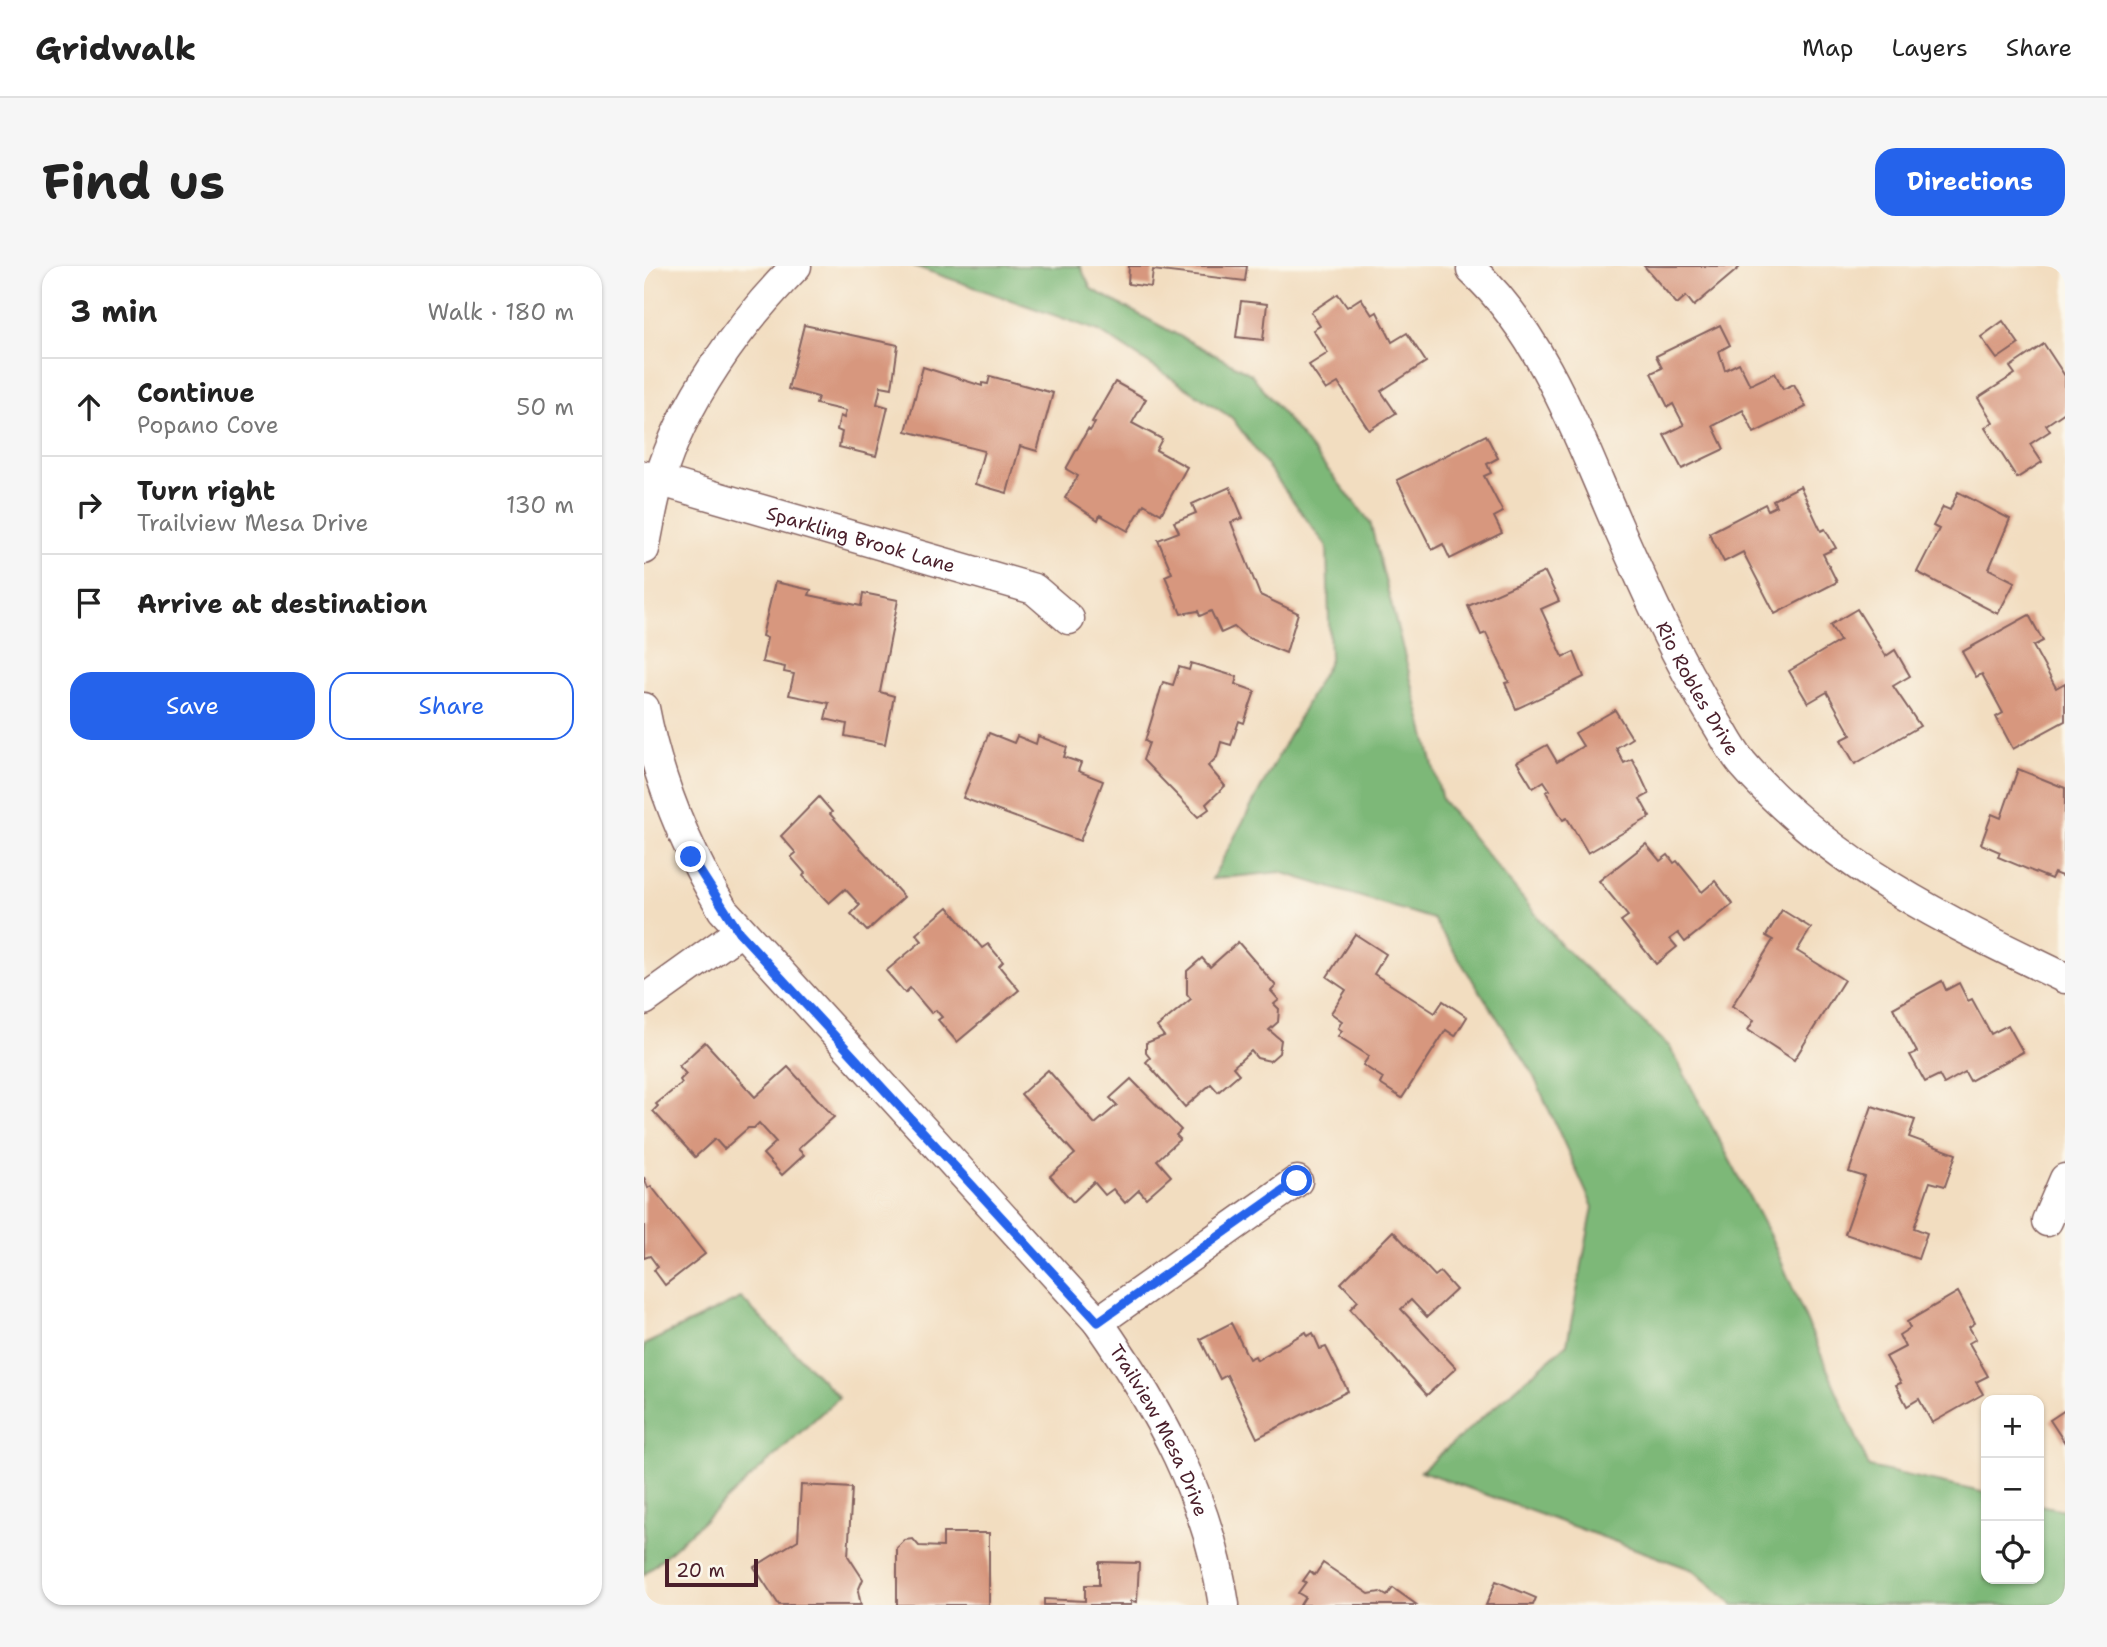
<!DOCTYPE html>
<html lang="en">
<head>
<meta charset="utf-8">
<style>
	body { margin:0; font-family:"Shantell Sans",sans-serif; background:#f6f6f6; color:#222 }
	.controls { position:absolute; right:21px; bottom:21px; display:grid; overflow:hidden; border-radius:14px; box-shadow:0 2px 5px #0004 }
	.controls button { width:63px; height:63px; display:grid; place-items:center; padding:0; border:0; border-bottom:2px solid #e0e0e0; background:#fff; color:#222; font:35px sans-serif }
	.scale { position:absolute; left:21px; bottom:18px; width:93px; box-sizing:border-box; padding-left:7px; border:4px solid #4a1f2b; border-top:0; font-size:19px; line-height:24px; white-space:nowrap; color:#4a1f2b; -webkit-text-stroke:5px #fbf7ec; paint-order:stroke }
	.stop { position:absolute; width:21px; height:21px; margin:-16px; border:5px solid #2563eb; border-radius:50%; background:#fff }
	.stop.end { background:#2563eb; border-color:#fff; box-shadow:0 2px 7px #0008 }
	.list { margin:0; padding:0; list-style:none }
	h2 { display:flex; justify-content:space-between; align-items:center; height:91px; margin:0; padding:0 28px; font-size:30px }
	h2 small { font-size:23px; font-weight:400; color:#767676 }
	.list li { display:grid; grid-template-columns:46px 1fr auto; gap:21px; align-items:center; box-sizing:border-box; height:98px; padding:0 28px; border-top:2px solid #e0e0e0 }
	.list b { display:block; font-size:26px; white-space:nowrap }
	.list p { margin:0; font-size:23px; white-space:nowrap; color:#767676 }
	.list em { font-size:23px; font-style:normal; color:#767676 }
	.actions { display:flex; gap:14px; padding:21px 28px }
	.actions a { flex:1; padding:16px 0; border:2px solid #2563eb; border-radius:21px; text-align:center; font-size:24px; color:#2563eb }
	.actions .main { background:#2563eb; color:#fff }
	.icon { flex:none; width:38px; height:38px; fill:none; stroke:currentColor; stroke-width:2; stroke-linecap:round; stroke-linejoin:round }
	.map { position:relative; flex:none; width:1421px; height:1339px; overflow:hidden; border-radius:21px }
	header { display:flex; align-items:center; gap:42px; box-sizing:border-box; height:98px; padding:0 35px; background:#fff; border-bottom:2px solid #e0e0e0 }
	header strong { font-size:33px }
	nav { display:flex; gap:38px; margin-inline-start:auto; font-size:24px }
	.intro { display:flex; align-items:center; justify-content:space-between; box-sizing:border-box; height:168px; padding:0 42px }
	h1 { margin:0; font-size:49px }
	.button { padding:18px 32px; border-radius:21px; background:#2563eb; color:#fff; font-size:24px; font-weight:700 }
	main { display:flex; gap:42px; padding:0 42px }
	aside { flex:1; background:#fff; border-radius:21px; box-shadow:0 2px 5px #0004 }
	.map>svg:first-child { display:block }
	.forest { fill:#7db878; stroke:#646c52; stroke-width:2 }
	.building { fill:#d7977e }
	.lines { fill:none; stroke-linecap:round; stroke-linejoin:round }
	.street-casing { stroke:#85625f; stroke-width:33 }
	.street { stroke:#fff; stroke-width:30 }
	.route { stroke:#2563eb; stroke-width:9 }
	.labels { text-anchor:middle; stroke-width:5; stroke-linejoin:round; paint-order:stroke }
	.street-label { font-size:19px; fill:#4a1f2b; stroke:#fbf7ec }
</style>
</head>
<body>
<header>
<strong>Gridwalk</strong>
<nav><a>Map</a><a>Layers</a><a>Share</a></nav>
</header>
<div class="intro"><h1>Find us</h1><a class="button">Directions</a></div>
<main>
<aside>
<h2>3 min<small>Walk · 180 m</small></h2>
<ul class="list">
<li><svg class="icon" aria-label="ahead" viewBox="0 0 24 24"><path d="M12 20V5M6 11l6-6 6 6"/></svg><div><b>Continue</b><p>Popano Cove</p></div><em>50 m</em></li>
<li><svg class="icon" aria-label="right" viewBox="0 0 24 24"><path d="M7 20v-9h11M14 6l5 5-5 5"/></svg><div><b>Turn right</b><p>Trailview Mesa Drive</p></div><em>130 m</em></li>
<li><svg class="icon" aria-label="arrive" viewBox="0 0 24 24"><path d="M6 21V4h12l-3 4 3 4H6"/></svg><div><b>Arrive at destination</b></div></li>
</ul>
<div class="actions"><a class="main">Save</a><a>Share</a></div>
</aside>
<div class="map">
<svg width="1421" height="1339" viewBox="0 0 1421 1339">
	<rect width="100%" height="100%" fill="#fbf7ec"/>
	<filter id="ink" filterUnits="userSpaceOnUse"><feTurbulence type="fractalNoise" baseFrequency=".0143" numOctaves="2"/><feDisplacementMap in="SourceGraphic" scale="14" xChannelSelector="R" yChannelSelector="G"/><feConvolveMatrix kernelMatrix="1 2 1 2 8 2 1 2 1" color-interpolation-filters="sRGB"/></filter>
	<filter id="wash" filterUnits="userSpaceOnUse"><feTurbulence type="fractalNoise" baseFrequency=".00686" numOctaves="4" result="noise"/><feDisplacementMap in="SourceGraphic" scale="28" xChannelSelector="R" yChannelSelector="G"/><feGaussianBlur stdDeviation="1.57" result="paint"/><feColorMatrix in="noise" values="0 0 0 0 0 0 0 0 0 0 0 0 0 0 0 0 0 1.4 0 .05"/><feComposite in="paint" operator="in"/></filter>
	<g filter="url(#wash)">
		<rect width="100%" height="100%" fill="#f2ddc0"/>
		<!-- forest -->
		<g class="forest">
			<path d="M 270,0 L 436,0 L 447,23 L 607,108 L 726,256 L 798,534 L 917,679 L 1026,781 L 1128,974 L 1225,1201 L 1342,1227 L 1342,1313 L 1395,1313 L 1395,1239 L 1421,1244 L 1421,1339 L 1090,1339 L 1049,1304 L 777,1205 L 923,1078 L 949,941 L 887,804 L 789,653 L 636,606 L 568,613 L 686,394 L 683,281 L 588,152 L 455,65 Z"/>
			<path d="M 97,1032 L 195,1131 L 0,1309 L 0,1079 Z"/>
		</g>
		<g id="blocks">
			<!-- building -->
			<g class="building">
				<path d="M 485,0 L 603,0 L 601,15 L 509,4 L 507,21 L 484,18 Z"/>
				<path d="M 1000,0 L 1093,0 L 1095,2 L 1050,40 L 1042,30 L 1033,38 Z"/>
				<path d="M 694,28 L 703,41 L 717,32 L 728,49 L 733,46 L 748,76 L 763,67 L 782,96 L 737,125 L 752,147 L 725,164 L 694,117 L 682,124 L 665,99 L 684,87 L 669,64 L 676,60 L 667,46 Z"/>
				<path d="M 597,35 L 623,38 L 619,74 L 592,71 Z"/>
				<path d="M 1359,55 L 1375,78 L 1353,93 L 1337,71 Z"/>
				<path d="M 160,59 L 254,79 L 248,122 L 237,120 L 233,138 L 244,141 L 232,190 L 195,181 L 198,166 L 193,164 L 196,150 L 200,152 L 202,145 L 172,138 L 174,131 L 144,123 Z"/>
				<path d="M 1076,59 L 1086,79 L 1075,85 L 1081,104 L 1095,97 L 1106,119 L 1131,107 L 1139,123 L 1150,118 L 1162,141 L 1110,167 L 1099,144 L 1069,160 L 1080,183 L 1038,203 L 1020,169 L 1040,159 L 1029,138 L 1024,141 L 1007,107 L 1018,102 L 1012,90 Z"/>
				<path d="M 1400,78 L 1421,110 L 1421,146 L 1402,159 L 1406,165 L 1386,178 L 1398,196 L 1373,212 L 1341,162 L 1349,156 L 1334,132 L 1371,108 L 1366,101 Z"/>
				<path d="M 279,101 L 338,120 L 338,117 L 344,118 L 346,110 L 409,127 L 393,185 L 376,180 L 363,227 L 331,218 L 340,185 L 262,165 Z"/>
				<path d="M 471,116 L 502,133 L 488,157 L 518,173 L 512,184 L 543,201 L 517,248 L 500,238 L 484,265 L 456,249 L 454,254 L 421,232 L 434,210 L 422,203 L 444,163 L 446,165 L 451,157 L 448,156 Z"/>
				<path d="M 842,169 L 854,192 L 843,198 L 847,207 L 840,210 L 859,246 L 850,251 L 858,267 L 806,293 L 799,278 L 788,284 L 753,214 Z"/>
				<path d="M 1156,220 L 1177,265 L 1181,263 L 1192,282 L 1179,288 L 1193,316 L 1131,348 L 1099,286 L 1080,296 L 1065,267 L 1121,238 L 1124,244 L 1132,240 L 1129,234 Z"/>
				<path d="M 586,221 L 599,252 L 587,256 L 616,329 L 654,347 L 642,387 L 602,371 L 590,361 L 577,367 L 567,345 L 556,350 L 554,345 L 537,348 L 521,310 L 528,307 L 514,274 L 535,266 L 530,256 L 552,247 L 548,238 Z"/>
				<path d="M 1314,226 L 1366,253 L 1345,303 L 1371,316 L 1354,348 L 1273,306 L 1295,263 L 1289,260 L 1299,241 L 1306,244 Z"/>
				<path d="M 901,306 L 915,335 L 897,343 L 919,391 L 930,386 L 940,411 L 872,443 L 861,417 L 865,416 L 842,367 L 837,369 L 824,340 Z"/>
				<path d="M 131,316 L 167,324 L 165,329 L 217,340 L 219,327 L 254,334 L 236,426 L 250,430 L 241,478 L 201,470 L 203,458 L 181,453 L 185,437 L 145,429 L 150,408 L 140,406 L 141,401 L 118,396 L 123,372 L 118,370 Z"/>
				<path d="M 1213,343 L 1242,390 L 1251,384 L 1266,410 L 1249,420 L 1276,460 L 1211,498 L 1197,474 L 1207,469 L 1183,426 L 1164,437 L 1145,405 L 1196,375 L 1186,359 Z"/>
				<path d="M 1385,349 L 1399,375 L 1389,380 L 1412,422 L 1421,417 L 1421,455 L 1369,483 L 1352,451 L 1359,447 L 1338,408 L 1332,411 L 1318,386 Z"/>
				<path d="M 547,397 L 593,411 L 591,418 L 611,425 L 600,457 L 595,455 L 587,479 L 577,476 L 573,491 L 564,500 L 581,520 L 562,538 L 565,543 L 554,551 L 499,494 L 505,477 L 501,475 L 519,416 L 529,419 L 535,401 L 545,404 Z"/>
				<path d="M 971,444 L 988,472 L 972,482 L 980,497 L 988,493 L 992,500 L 1005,528 L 996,533 L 1006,551 L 944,587 L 923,552 L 919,554 L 902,526 L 906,524 L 900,515 L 889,522 L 873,496 L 903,479 L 913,496 L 939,480 L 931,467 Z"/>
				<path d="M 345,467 L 370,477 L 373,470 L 392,478 L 394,470 L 423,481 L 420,491 L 437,497 L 434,505 L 459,515 L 436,575 L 319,532 Z"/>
				<path d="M 1374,503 L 1421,522 L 1420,611 L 1410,607 L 1407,613 L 1354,591 L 1356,586 L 1337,578 L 1348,548 L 1357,552 Z"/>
				<path d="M 175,531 L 188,546 L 186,548 L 260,631 L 223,665 L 207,648 L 216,639 L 201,623 L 185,637 L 159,610 L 161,607 L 147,591 L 152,587 L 137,570 Z"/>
				<path d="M 1002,578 L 1016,595 L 1024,589 L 1030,597 L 1033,595 L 1058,626 L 1071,615 L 1089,638 L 1041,676 L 1034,667 L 1026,673 L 1033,681 L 1012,698 L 977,655 L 984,650 L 955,615 Z"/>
				<path d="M 304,641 L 338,682 L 344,678 L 359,696 L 355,700 L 375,724 L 313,776 L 294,754 L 298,751 L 292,744 L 287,747 L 266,722 L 261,727 L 242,705 L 278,675 L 272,668 Z"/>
				<path d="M 1138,644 L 1167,662 L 1153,685 L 1200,714 L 1150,794 L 1104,764 L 1110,754 L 1088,740 L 1129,674 L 1122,670 Z"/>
				<path d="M 711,668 L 742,688 L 730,708 L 791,747 L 799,735 L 823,751 L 811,770 L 802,764 L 758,832 L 736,818 L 739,812 L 719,799 L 725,790 L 694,770 L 698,765 L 694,762 L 698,755 L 687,747 L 702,724 L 683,711 Z"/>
				<path d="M 594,676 L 632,720 L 627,725 L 635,734 L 630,738 L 635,743 L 634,756 L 625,764 L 637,774 L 635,787 L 626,795 L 613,792 L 607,785 L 589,801 L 595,808 L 574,826 L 567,818 L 541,841 L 502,796 L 506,792 L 502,787 L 502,777 L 520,770 L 513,761 L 547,733 L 543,728 L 543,705 L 558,692 L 566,701 Z"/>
				<path d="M 1298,715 L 1302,724 L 1315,717 L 1324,735 L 1328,733 L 1347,768 L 1364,759 L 1379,786 L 1326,815 L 1321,806 L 1300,818 L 1295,809 L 1281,816 L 1266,789 L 1273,786 L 1249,742 Z"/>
				<path d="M 61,776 L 111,831 L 144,801 L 190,851 L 154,883 L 160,889 L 138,909 L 119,888 L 132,876 L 115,857 L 110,862 L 104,862 L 80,883 L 71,873 L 51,891 L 9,845 L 14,840 L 12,838 L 38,817 L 36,814 L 42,808 L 35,800 Z"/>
				<path d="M 404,804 L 451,858 L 473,839 L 466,832 L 487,813 L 537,864 L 532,869 L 536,873 L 513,894 L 527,910 L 502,932 L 495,924 L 481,937 L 469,923 L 461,929 L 450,916 L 429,936 L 406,910 L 431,888 L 377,828 Z"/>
				<path d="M 1228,840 L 1271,854 L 1265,871 L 1312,888 L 1301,920 L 1286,916 L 1270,962 L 1283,967 L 1274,993 L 1201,968 L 1221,911 L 1205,906 Z"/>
				<path d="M 0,911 L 4,922 L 7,920 L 61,988 L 21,1019 L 10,1004 L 14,1001 L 6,990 L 0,992 Z"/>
				<path d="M 749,965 L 791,1010 L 796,1006 L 812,1024 L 783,1051 L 767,1034 L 757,1043 L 812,1102 L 783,1129 L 706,1043 L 714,1035 L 697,1017 Z"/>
				<path d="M 1314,1026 L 1331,1057 L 1325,1061 L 1332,1073 L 1325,1077 L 1344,1110 L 1332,1116 L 1339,1128 L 1288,1157 L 1275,1133 L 1263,1140 L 1252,1119 L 1257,1117 L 1242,1091 L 1261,1081 L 1255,1069 L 1266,1062 L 1263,1056 Z"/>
				<path d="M 587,1057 L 605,1093 L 611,1090 L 613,1094 L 662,1066 L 664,1070 L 669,1067 L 676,1083 L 682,1081 L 704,1125 L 613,1172 L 583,1109 L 576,1113 L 556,1073 Z"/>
				<path d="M 1421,1144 L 1421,1177 L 1406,1154 Z"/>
				<path d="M 157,1219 L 208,1222 L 204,1290 L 219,1313 L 214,1325 L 217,1339 L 135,1339 L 110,1301 L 154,1274 Z"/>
				<path d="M 299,1267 L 345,1267 L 345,1339 L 253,1339 L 253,1282 L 261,1274 L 269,1273 L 275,1280 L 299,1281 Z"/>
				<path d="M 455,1296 L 495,1297 L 493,1336 L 487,1335 L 487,1339 L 400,1339 L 400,1333 L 441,1335 L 441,1319 L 455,1319 Z"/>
				<path d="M 679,1297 L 725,1328 L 736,1326 L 743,1330 L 749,1322 L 773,1339 L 656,1339 L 661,1331 L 654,1327 L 662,1316 L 659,1315 L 666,1305 L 671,1309 Z"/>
				<path d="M 852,1315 L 892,1332 L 889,1339 L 842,1339 Z"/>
			</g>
		</g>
	</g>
	<g filter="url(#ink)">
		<use href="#blocks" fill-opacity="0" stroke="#85625f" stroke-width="2"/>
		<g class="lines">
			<defs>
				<g id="street">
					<path id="s1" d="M 828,4 C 898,68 934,169 971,254 C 1001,322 1031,390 1070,453 C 1079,467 1087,484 1098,497 C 1186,599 1302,655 1421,712"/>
					<path id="s2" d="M 0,210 L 390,323 L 425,353"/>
					<path d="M 0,283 C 5,260 8,237 15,215 C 39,135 94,59 152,0"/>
					<path id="s3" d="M 0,442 C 14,515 40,579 79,644 L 454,1056 C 516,1145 564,1230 580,1339"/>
					<path d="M 0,734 L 95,666"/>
					<path d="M 1403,955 L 1421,913"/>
					<path d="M 454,1056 L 653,915"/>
				</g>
			</defs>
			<!-- street casing -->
			<use href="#street" class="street-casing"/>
			<!-- street -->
			<use href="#street" class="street"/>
		</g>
	</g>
	<g class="lines" filter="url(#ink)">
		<!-- route -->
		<path class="route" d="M 47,591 L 95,666 L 454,1056 L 653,915"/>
	</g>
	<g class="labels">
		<!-- street labels -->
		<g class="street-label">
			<text dy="7" stroke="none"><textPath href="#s2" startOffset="226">Sparkling Brook Lane</textPath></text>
			<text dy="7" stroke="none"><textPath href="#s1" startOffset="478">Rio Robles Drive</textPath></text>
			<text dy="7" stroke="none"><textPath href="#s3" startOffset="900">Trailview Mesa Drive</textPath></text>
		</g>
	</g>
</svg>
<div class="controls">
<button>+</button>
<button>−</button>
<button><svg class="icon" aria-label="locate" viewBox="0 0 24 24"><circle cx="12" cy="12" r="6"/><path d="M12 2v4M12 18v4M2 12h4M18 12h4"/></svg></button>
</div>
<div class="scale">20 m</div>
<div class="stop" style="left:653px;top:915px"></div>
<div class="stop end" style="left:47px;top:591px"></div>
</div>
</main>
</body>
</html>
